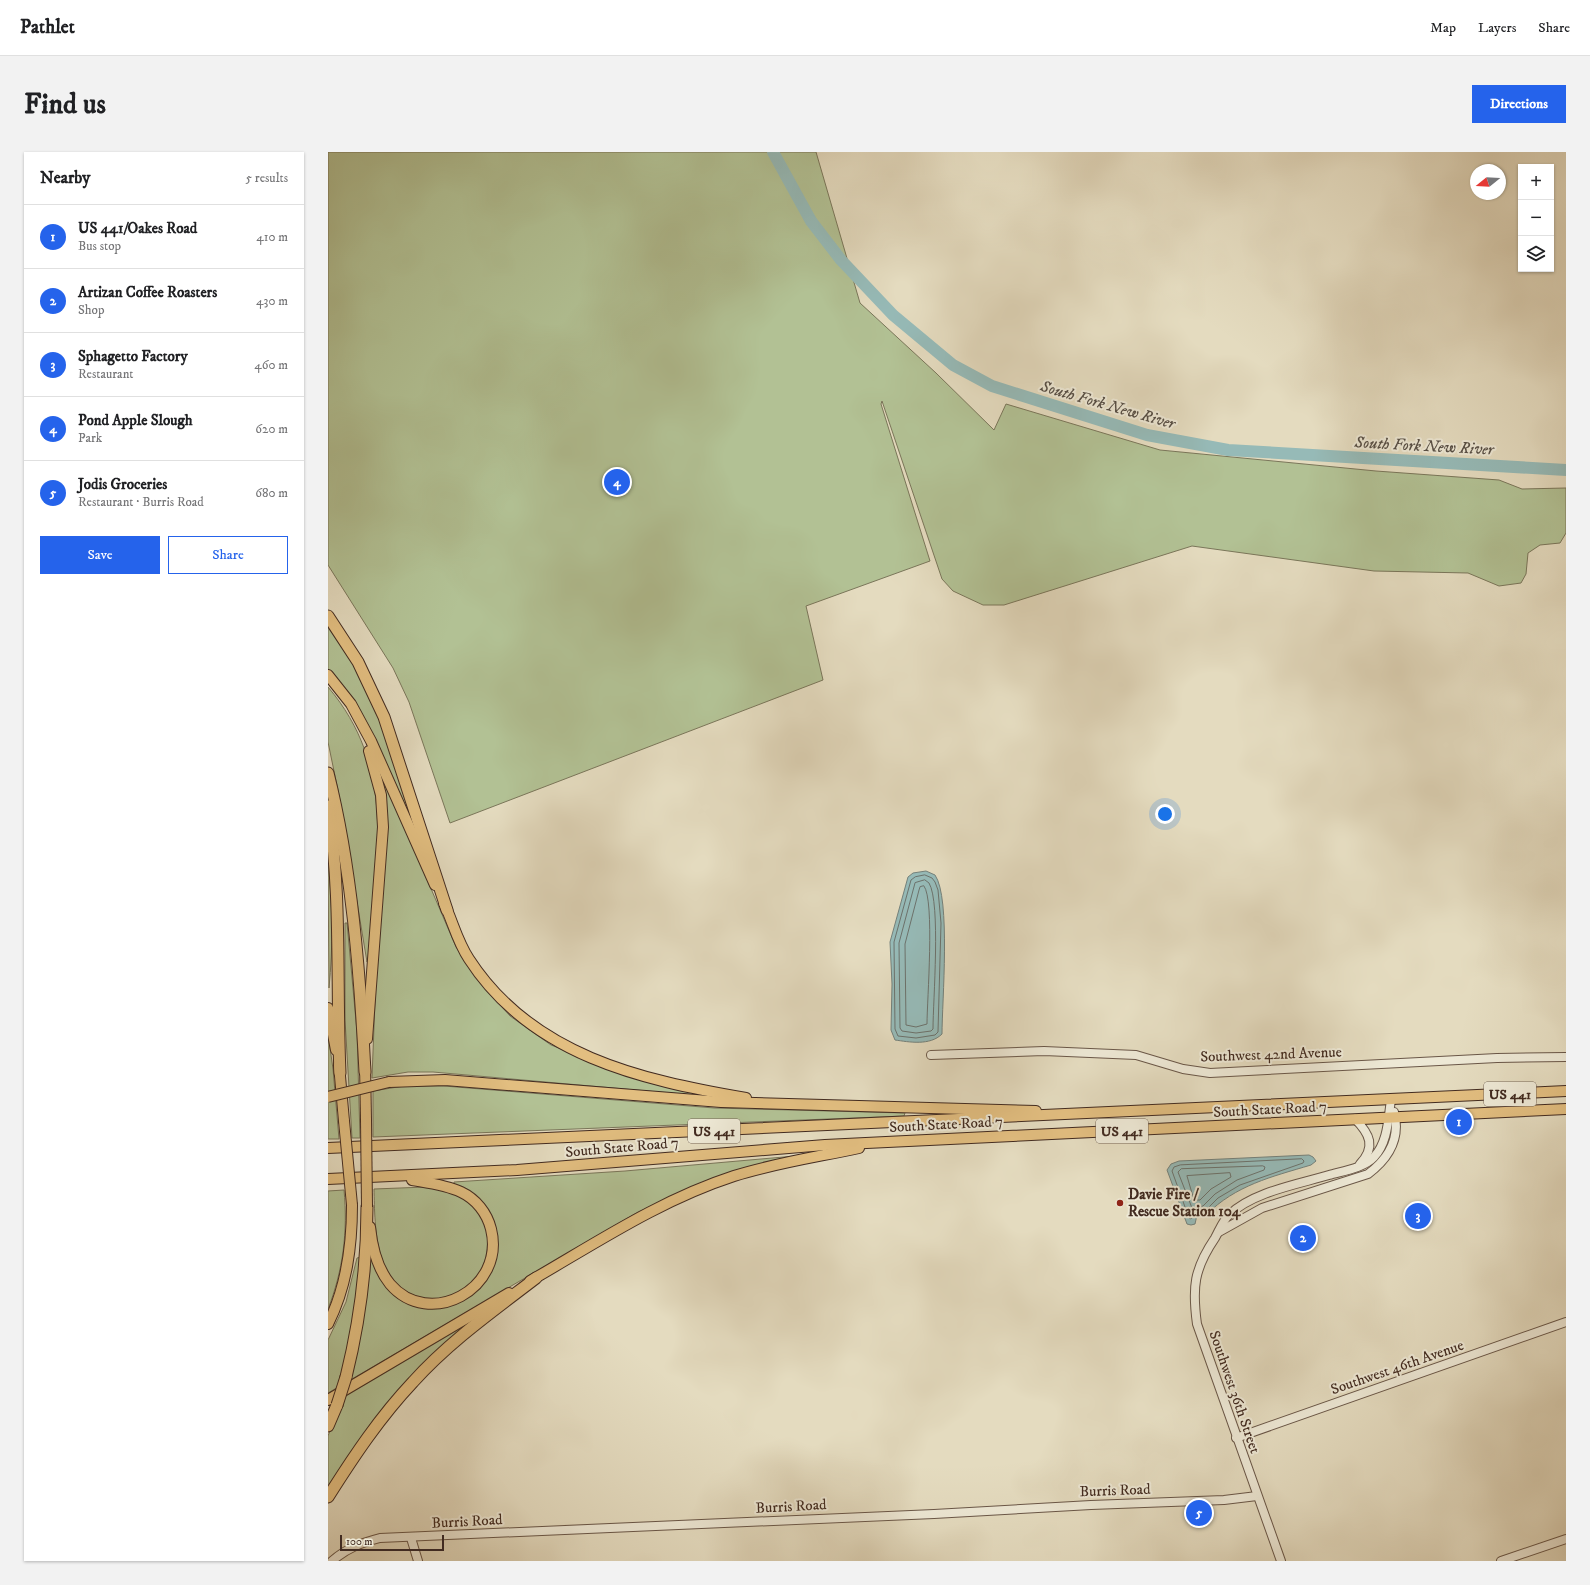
<!DOCTYPE html>
<html lang="en">
<head>
<meta charset="utf-8">
<style>
	body { margin:0; font-family:"IM FELL DW Pica",serif; background:#f2f2f2; color:#202124 }
	.controls { position:absolute; right:12px; top:12px; display:grid; overflow:hidden; border-radius:0px; box-shadow:0 1px 3px #0004 }
	.controls button { width:36px; height:36px; display:grid; place-items:center; padding:0; border:0; border-bottom:1px solid #e0e0e0; background:#fff; color:#202124; font:20px sans-serif }
	.compass { position:absolute; left:1142px; top:12px; width:36px; height:36px; border-radius:50%; background:#fff; box-shadow:0 1px 3px #0004; rotate:252deg }
	.scale { position:absolute; left:12px; bottom:10px; width:104px; box-sizing:border-box; padding-left:4px; border:2px solid #422b20; border-top:0; font-size:11px; line-height:14px; white-space:nowrap; color:#422b20; -webkit-text-stroke:3px #ede8d5; paint-order:stroke }
	.you { position:absolute; left:837px; top:662px; width:14px; height:14px; margin:-10px; border:3px solid #fff; border-radius:50%; background:#1a73e8; box-shadow:0 0 0 6px #1a73e833 }
	.badge { display:grid; place-items:center; width:26px; height:26px; border-radius:50%; background:#2563eb; color:#fff; font-size:13px; font-weight:700 }
	.pin { position:absolute; translate:-50% -50%; border:2px solid #fff; box-shadow:0 1px 4px #0006 }
	.list { margin:0; padding:0; list-style:none }
	h2 { display:flex; justify-content:space-between; align-items:center; height:52px; margin:0; padding:0 16px; font-size:17px }
	h2 small { font-size:13px; font-weight:400; color:#757577 }
	.list li { display:grid; grid-template-columns:26px 1fr auto; gap:12px; align-items:center; box-sizing:border-box; height:64px; padding:0 16px; border-top:1px solid #e0e0e0 }
	.list b { display:block; font-size:15px; white-space:nowrap }
	.list p { margin:0; font-size:13px; white-space:nowrap; color:#757577 }
	.list em { font-size:13px; font-style:normal; color:#757577 }
	.actions { display:flex; gap:8px; padding:12px 16px }
	.actions a { flex:1; padding:9px 0; border:1px solid #2563eb; border-radius:0px; text-align:center; font-size:14px; color:#2563eb }
	.actions .main { background:#2563eb; color:#fff }
	.icon { flex:none; width:22px; height:22px; fill:none; stroke:currentColor; stroke-width:2; stroke-linecap:round; stroke-linejoin:round }
	.map { position:relative; flex:none; width:1238px; height:1409px; overflow:hidden; border-radius:0px }
	header { display:flex; align-items:center; gap:24px; box-sizing:border-box; height:56px; padding:0 20px; background:#fff; border-bottom:1px solid #e0e0e0 }
	header strong { font-size:19px }
	nav { display:flex; gap:22px; margin-inline-start:auto; font-size:14px }
	.intro { display:flex; align-items:center; justify-content:space-between; box-sizing:border-box; height:96px; padding:0 24px }
	h1 { margin:0; font-size:28px }
	.button { padding:10px 18px; border-radius:0px; background:#2563eb; color:#fff; font-size:14px; font-weight:700 }
	main { display:flex; gap:24px; padding:0 24px }
	aside { flex:1; background:#fff; border-radius:0px; box-shadow:0 1px 3px #0004 }
	.map>svg:first-child { display:block }
	.green { fill:#b2c194; stroke:#7a765a }
	.water { fill:#96bab7; stroke:#74817b }
	.lines { fill:none; stroke-linecap:round; stroke-linejoin:round }
	.shore { stroke:#6c726c; stroke-width:1 }
	.river { stroke:#96bab7; stroke-width:12 }
	.minor-casing { stroke:#6a5748; stroke-width:10 }
	.major-casing { stroke:#422b20; stroke-width:12 }
	.highway-casing { stroke:#422b20; stroke-width:13 }
	.minor { stroke:#ede8d5; stroke-width:8 }
	.major { stroke:#e2be80; stroke-width:10 }
	.highway { stroke:#e2be80; stroke-width:11 }
	.major-bridge-casing { stroke:#422b20; stroke-width:12; stroke-linecap:butt }
	.highway-bridge-casing { stroke:#422b20; stroke-width:13; stroke-linecap:butt }
	.major-bridge { stroke:#e2be80; stroke-width:10 }
	.highway-bridge { stroke:#e2be80; stroke-width:11 }
	.poi-dot { fill:#8f2418; stroke:#ede8d5; stroke-width:1.5 }
	.labels { text-anchor:middle; stroke-width:4; stroke-linejoin:round; paint-order:stroke }
	.shield { fill:#ede8d5; stroke:#756456; stroke-width:1 }
	.shield-label { font-size:14px; font-weight:bold; fill:#422b20 }
	.street-label { font-size:15px; fill:#422b20; stroke:#ede8d5 }
	.poi-label { font-size:15px; font-weight:bold; fill:#422b20; stroke:#ede8d5; text-anchor:start }
	.water-label { font-size:16px; font-style:italic; fill:#574f46; stroke:#ede8d5 }
</style>
</head>
<body>
<header>
<strong>Pathlet</strong>
<nav><a>Map</a><a>Layers</a><a>Share</a></nav>
</header>
<div class="intro"><h1>Find us</h1><a class="button">Directions</a></div>
<main>
<aside>
<h2>Nearby<small>5 results</small></h2>
<ul class="list">
<li><span class="badge">1</span><div><b>US 441/Oakes Road</b><p>Bus stop</p></div><em>410 m</em></li>
<li><span class="badge">2</span><div><b>Artizan Coffee Roasters</b><p>Shop</p></div><em>430 m</em></li>
<li><span class="badge">3</span><div><b>Sphagetto Factory</b><p>Restaurant</p></div><em>460 m</em></li>
<li><span class="badge">4</span><div><b>Pond Apple Slough</b><p>Park</p></div><em>620 m</em></li>
<li><span class="badge">5</span><div><b>Jodis Groceries</b><p>Restaurant · Burris Road</p></div><em>680 m</em></li>
</ul>
<div class="actions"><a class="main">Save</a><a>Share</a></div>
</aside>
<div class="map">
<svg width="1238" height="1409" viewBox="0 0 1238 1409">
	<rect width="100%" height="100%" fill="#e4dbbf"/>
	<filter id="stains"><feTurbulence type="fractalNoise" baseFrequency=".005" numOctaves="4"/><feColorMatrix values="0 0 0 0 .2 0 0 0 0 .09 0 0 0 0 .02 0 0 0 .5 -.17"/></filter>
	<radialGradient id="worn" r=".72"><stop offset=".6" stop-color="#630" stop-opacity="0"/><stop offset="1" stop-color="#630" stop-opacity=".3"/></radialGradient>
	<!-- green -->
	<g class="green">
		<path d="M 0,0 L 488,0 L 532,151 L 608,221 L 666,278 L 678,252 L 832,298 L 1048,319 L 1171,328 L 1194,337 L 1238,336 L 1238,381 L 1232,391 L 1212,393 L 1200,401 L 1198,422 L 1193,431 L 1171,434 L 1140,421 L 1046,419 L 864,394 L 676,453 L 655,453 L 625,439 L 614,427 L 554,249 L 553,252 L 602,409 L 478,454 L 495,528 L 122,671 L 81,550 L 65,516 L 0,413 Z"/>
		<path d="M 0,471 L 31,519 L 48,556 L 92,687 L 0,519 Z"/>
		<path d="M 0,535 C 68,615 49,704 42,799 L 39,810 L 12,648 L 0,590 Z"/>
		<path d="M 53,620 L 128,795 L 149,827 L 182,864 L 223,893 L 281,915 L 376,941 L 375,944 L 105,920 L 80,920 L 44,926 L 50,772 L 52,621 Z"/>
		<path d="M 0,711 C 5,752 5,795 1,836 Z"/>
		<path d="M 17,771 L 19,771 L 29,880 L 32,986 L 24,986 L 17,868 Z"/>
		<path d="M 0,882 L 5,917 L 11,987 L 0,987 Z"/>
		<path d="M 76,934 L 116,934 L 386,956 L 577,961 L 576,964 L 45,985 L 45,939 Z"/>
		<path d="M 467,1004 L 364,1036 L 310,1060 L 0,1241 L 0,1188 L 18,1150 L 29,1106 L 33,1105 L 30,1138 L 20,1198 L 12,1226 L 22,1223 L 41,1106 L 44,1106 L 87,1152 L 145,1141 L 155,1132 L 160,1122 L 165,1076 L 132,1035 L 126,1032 L 126,1030 L 297,1019 Z"/>
		<path d="M 98,1035 C 137,1039 167,1062 158,1104 C 156,1115 151,1126 143,1133 C 130,1144 111,1150 95,1146 C 46,1135 47,1077 46,1037 Z"/>
		<path d="M 16,1038 C 20,1079 15,1119 0,1157 L 0,1039 Z"/>
		<path d="M 150,1164 L 140,1172 L 0,1337 L 0,1284 L 15,1243 Z"/>
	</g>
	<!-- water -->
	<g class="water">
		<path d="M 598,719 L 607,723 C 623,746 614,850 614,882 C 602,894 581,890 567,888 L 563,878 L 564,832 L 562,790 L 580,725 L 585,721 Z"/>
		<path d="M 981,1003 L 985,1005 L 988,1009 L 983,1013 C 943,1025 908,1033 878,1063 L 869,1063 L 867,1072 L 863,1073 L 859,1072 L 839,1018 L 843,1012 L 851,1009 Z"/>
	</g>
	<g class="lines">
		<!-- shore -->
		<g class="shore">
			<path d="M 597,723 L 604,726 L 607,730 L 610,738 L 613,771 L 610,880 L 607,883 L 588,886 L 570,884 L 567,877 L 566,790 L 583,728 L 587,725 Z"/>
			<path d="M 597,728 L 601,731 C 613,751 605,849 605,877 L 603,879 L 588,881 L 574,879 L 572,876 L 571,791 L 587,731 Z"/>
			<path d="M 596,734 C 607,748 599,849 599,872 L 588,875 L 578,873 L 577,792 L 591,738 L 592,735 Z"/>
			<path d="M 974,1007 L 976,1009 L 975,1011 L 912,1033 L 890,1046 L 877,1059 L 867,1060 L 863,1067 L 861,1066 L 844,1019 L 846,1015 L 852,1013 Z"/>
			<path d="M 935,1014 L 937,1015 L 936,1018 L 909,1028 L 887,1042 L 875,1054 L 864,1056 L 850,1020 L 853,1017 Z"/>
			<path d="M 902,1021 L 903,1025 L 883,1037 L 872,1048 L 866,1048 L 859,1024 Z"/>
		</g>
		<!-- river -->
		<path class="river" d="M 445,0 L 483,69 L 513,108 L 565,163 L 625,213 L 664,234 L 819,283 L 900,298 L 1238,318"/>
		<defs>
			<g id="minor">
				<path d="M 603,903 L 716,899 L 808,903 L 855,917 L 882,921 L 1169,906 L 1238,905"/>
				<path d="M 1027,967 C 1042,982 1048,995 1032,1012"/>
				<path d="M 891,1080 L 934,1056 L 1040,1022 C 1060,1007 1073,987 1066,960"/>
				<path d="M 908,1286 L 1238,1170"/>
				<path d="M 83,1386 L 90,1409"/>
				<path d="M 4,1409 C 19,1396 33,1391 52,1386 L 606,1362 L 763,1353 L 896,1348 L 929,1344"/>
				<path d="M 953,1409 L 869,1172 C 864,1135 866,1117 887,1086 C 891,1079 895,1068 901,1063 C 924,1040 971,1032 1001,1023 C 1015,1019 1036,1016 1046,1005 C 1060,990 1060,967 1063,948"/>
				<path d="M 1173,1409 L 1238,1387"/>
			</g>
			<g id="major">
				<path d="M 0,523 L 23,552 L 43,589 L 107,733"/>
				<path d="M 116,751 C 125,770 129,789 141,807 C 203,903 312,928 418,946"/>
				<path d="M 0,856 L 8,898"/>
				<path d="M 39,887 L 55,675 L 53,643 L 41,599"/>
				<path d="M 37,912 L 38,968"/>
				<path d="M 11,913 L 16,969"/>
				<path d="M 61,930 L 117,928 L 393,950 L 708,959"/>
				<path d="M 0,996 L 1238,939"/>
				<path d="M 0,1027 L 189,1018 L 497,993 L 1238,957"/>
				<path d="M 42,1075 C 44,1095 49,1116 62,1132 C 101,1178 178,1137 163,1077 C 159,1061 148,1047 133,1040 C 118,1033 101,1031 84,1028"/>
				<path d="M 202,1129 C 268,1091 332,1048 406,1024 C 447,1011 489,1005 531,996"/>
				<path d="M 0,1172 C 19,1134 24,1094 24,1053"/>
				<path d="M 0,1248 L 181,1141"/>
			</g>
			<g id="highway">
				<path d="M 0,464 L 30,510 L 56,565 L 119,758"/>
				<path d="M 0,621 C 24,716 32,822 37,920"/>
				<path d="M 0,654 C 14,743 8,832 12,921"/>
				<path d="M 18,1225 C 32,1169 39,1114 39,1055"/>
				<path d="M 0,1274 L 9,1253"/>
				<path d="M 0,1345 C 26,1304 52,1265 85,1230 C 121,1190 165,1159 208,1126"/>
			</g>
		</defs>
		<!-- minor casing -->
		<use href="#minor" class="minor-casing"/>
		<!-- major casing -->
		<use href="#major" class="major-casing"/>
		<!-- highway casing -->
		<use href="#highway" class="highway-casing"/>
		<!-- minor -->
		<use href="#minor" class="minor"/>
		<!-- major -->
		<use href="#major" class="major"/>
		<!-- highway -->
		<use href="#highway" class="highway"/>
		<defs>
			<g id="major-bridge">
				<path d="M 0,945 L 61,930"/>
				<path d="M 38,968 L 39,1055"/>
				<path d="M 16,969 L 24,1053"/>
			</g>
			<path id="highway-bridge" d="M 9,1253 L 18,1225"/>
		</defs>
		<!-- major-bridge casing -->
		<use href="#major-bridge" class="major-bridge-casing"/>
		<!-- highway-bridge casing -->
		<use href="#highway-bridge" class="highway-bridge-casing"/>
		<!-- major-bridge -->
		<use href="#major-bridge" class="major-bridge"/>
		<!-- highway-bridge -->
		<use href="#highway-bridge" class="highway-bridge"/>
	</g>
	<!-- markers -->
	<circle class="poi-dot" cx="792" cy="1051" r="4"/>
	<g class="labels">
		<!-- shield labels -->
		<g class="shield">
			<rect x="1156" y="930" width="52" height="24" rx="3"/>
			<rect x="360" y="967" width="52" height="24" rx="3"/>
			<rect x="768" y="967" width="52" height="24" rx="3"/>
		</g>
		<g class="shield-label">
			<text x="1182" y="947">US 441</text>
			<text x="386" y="984">US 441</text>
			<text x="794" y="984">US 441</text>
		</g>
		<!-- street labels -->
		<g class="street-label">
			<text transform="translate(943 902) rotate(-2)" y="5">Southwest 42nd Avenue</text>
			<text transform="translate(942 957) rotate(-3)" y="5">South State Road 7</text>
			<text transform="translate(618 972) rotate(-3)" y="5">South State Road 7</text>
			<text transform="translate(294 995) rotate(-5)" y="5">South State Road 7</text>
			<text transform="translate(1069 1215) rotate(-19)" y="5">Southwest 46th Avenue</text>
			<text transform="translate(907 1240) rotate(71)" y="5">Southwest 36th Street</text>
			<text transform="translate(787 1338) rotate(-2)" y="5">Burris Road</text>
			<text transform="translate(463 1354) rotate(-3)" y="5">Burris Road</text>
			<text transform="translate(139 1369) rotate(-3)" y="5">Burris Road</text>
		</g>
		<!-- poi labels -->
		<g class="poi-label">
			<text x="800" y="1047">Davie Fire /<tspan x="800" dy="17">Rescue Station 104</tspan></text>
		</g>
		<!-- water labels -->
		<g class="water-label">
			<text transform="translate(780 252) rotate(16)" y="6">South Fork New River</text>
			<text transform="translate(1096 293) rotate(3)" y="6">South Fork New River</text>
		</g>
	</g>
	<rect width="100%" height="100%" filter="url(#stains)"/>
	<rect width="100%" height="100%" fill="url(#worn)"/>
</svg>
<div class="controls">
<button>+</button>
<button>−</button>
<button><svg class="icon" aria-label="layers" viewBox="0 0 24 24"><path d="M12 4l9 5-9 5-9-5zM3 14l9 5 9-5"/></svg></button>
</div>
<svg class="compass" viewBox="-18 -18 36 36"><path d="M0-13l5 13h-10z" fill="#e53935"/><path d="M0 13l5-13h-10z" fill="#757577"/></svg>
<div class="scale">100 m</div>
<div class="you"></div>
<div class="pin badge" style="left:1131px;top:970px">1</div>
<div class="pin badge" style="left:975px;top:1086px">2</div>
<div class="pin badge" style="left:1090px;top:1064px">3</div>
<div class="pin badge" style="left:289px;top:330px">4</div>
<div class="pin badge" style="left:871px;top:1361px">5</div>
</div>
</main>
</body>
</html>
